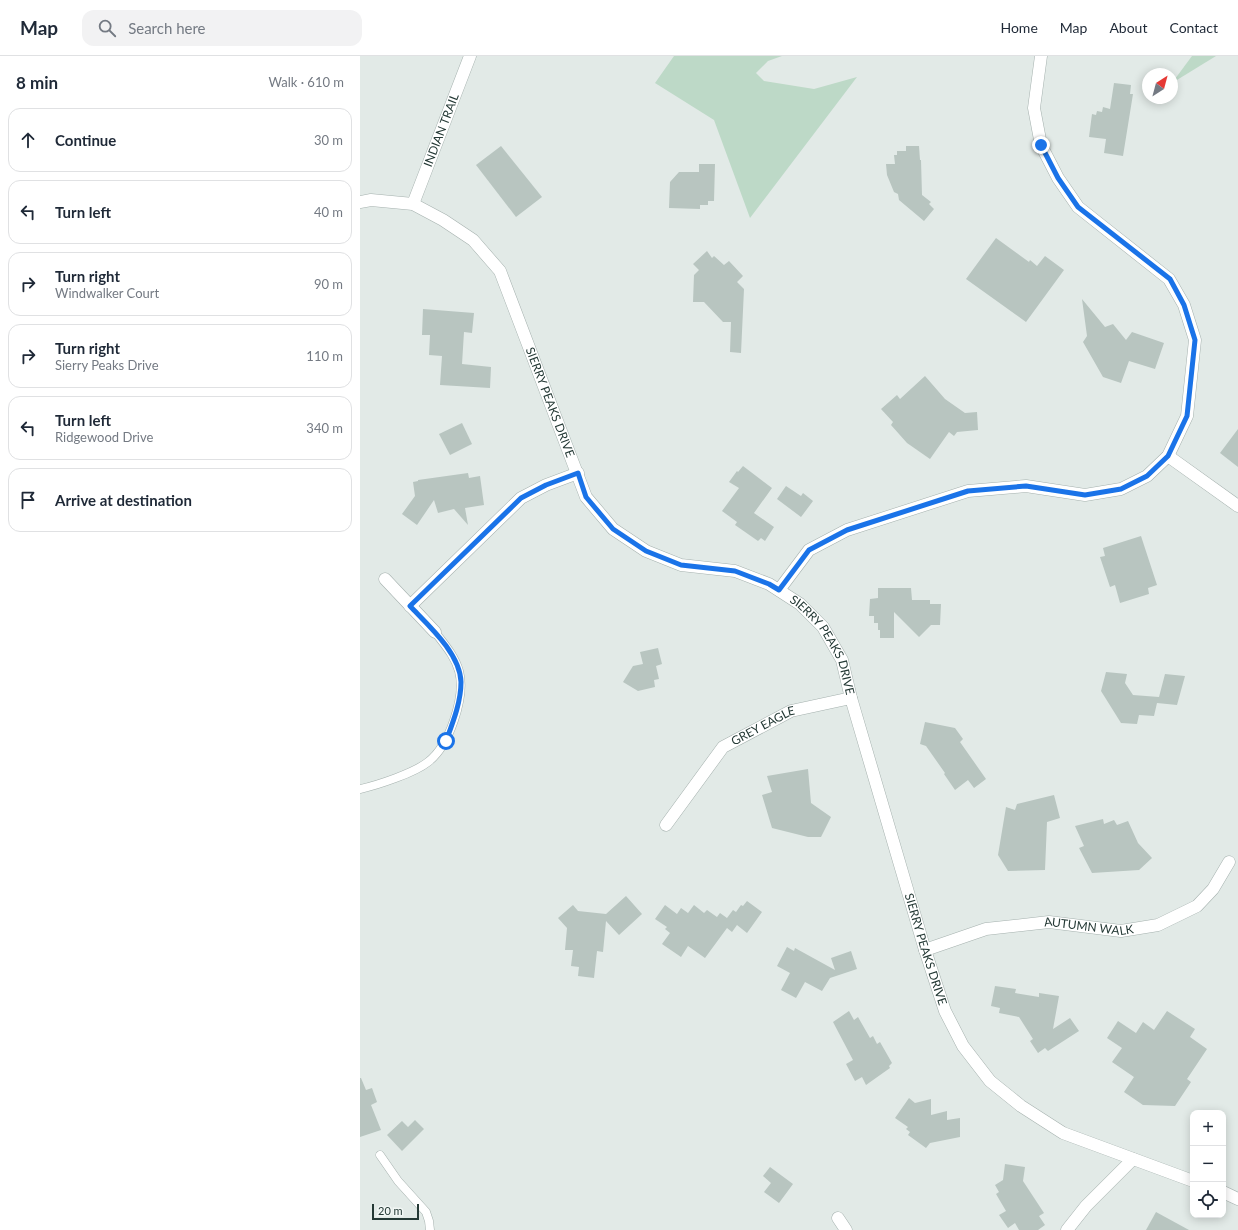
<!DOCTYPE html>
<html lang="en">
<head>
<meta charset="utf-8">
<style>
	body { margin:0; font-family:Lato,sans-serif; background:#f2f2f3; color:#1f2937 }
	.controls { position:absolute; right:12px; bottom:12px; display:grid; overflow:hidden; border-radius:8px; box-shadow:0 2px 10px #0003 }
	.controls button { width:36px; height:36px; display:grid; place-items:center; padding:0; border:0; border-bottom:1px solid #e0e1e3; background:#fff; color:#1f2937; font:20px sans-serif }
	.compass { position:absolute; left:782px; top:12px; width:36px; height:36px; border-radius:50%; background:#fff; box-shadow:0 2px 10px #0003; rotate:36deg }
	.scale { position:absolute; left:12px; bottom:10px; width:47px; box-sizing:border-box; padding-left:4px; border:2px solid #243935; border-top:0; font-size:11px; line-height:14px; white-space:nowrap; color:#243935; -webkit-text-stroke:3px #f2f7f5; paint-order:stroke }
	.stop { position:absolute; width:12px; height:12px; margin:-9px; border:3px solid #1a73e8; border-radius:50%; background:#fff }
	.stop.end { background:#1a73e8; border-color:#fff; box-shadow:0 1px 4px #0008 }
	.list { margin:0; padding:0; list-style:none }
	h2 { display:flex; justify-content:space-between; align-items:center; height:52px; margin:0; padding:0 16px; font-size:17px }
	h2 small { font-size:13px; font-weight:400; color:#747a83 }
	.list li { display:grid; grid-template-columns:26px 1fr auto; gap:12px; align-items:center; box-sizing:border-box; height:64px; margin:0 8px 8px; padding:0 8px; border:1px solid #e0e1e3; border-radius:12px }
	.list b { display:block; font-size:15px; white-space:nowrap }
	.list p { margin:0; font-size:13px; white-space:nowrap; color:#747a83 }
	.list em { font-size:13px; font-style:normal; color:#747a83 }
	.icon { flex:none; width:22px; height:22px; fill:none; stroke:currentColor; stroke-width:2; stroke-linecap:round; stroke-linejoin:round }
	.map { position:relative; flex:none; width:878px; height:1174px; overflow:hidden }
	header { display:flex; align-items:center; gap:24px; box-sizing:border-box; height:56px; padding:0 20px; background:#fff; border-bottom:1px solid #e0e1e3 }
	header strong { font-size:19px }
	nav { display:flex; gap:22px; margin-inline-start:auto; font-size:14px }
	.search { width:280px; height:36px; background:#f2f2f3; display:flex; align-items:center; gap:10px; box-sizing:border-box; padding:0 14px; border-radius:12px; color:#747a83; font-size:15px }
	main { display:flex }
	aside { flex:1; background:#fff }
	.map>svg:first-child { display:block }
	.green { fill:#bdd9c7 }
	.building { fill:#b8c5c0 }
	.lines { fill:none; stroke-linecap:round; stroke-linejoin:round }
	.service-casing { stroke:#a5b1ae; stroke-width:9 }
	.minor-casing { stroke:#a5b1ae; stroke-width:13 }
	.service { stroke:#fff; stroke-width:8 }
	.minor { stroke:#fff; stroke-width:12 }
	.route { stroke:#1a73e8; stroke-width:5 }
	.labels { text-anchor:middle; stroke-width:4; stroke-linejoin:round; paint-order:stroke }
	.street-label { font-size:12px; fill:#243935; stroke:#f2f7f5 }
</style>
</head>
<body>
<header>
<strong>Map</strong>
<div class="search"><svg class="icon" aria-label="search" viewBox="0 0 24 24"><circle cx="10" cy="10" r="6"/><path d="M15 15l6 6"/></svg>Search here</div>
<nav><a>Home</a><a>Map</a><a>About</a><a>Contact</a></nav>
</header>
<main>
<aside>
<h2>8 min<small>Walk · 610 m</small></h2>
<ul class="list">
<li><svg class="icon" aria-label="ahead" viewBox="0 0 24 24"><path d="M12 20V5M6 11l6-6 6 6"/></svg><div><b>Continue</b></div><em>30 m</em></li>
<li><svg class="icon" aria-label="left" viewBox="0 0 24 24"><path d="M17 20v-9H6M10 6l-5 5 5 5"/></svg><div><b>Turn left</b></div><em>40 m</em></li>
<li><svg class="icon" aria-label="right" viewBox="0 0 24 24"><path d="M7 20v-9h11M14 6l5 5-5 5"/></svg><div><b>Turn right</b><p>Windwalker Court</p></div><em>90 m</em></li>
<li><svg class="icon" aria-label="right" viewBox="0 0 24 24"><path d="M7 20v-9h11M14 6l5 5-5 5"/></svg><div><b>Turn right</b><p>Sierry Peaks Drive</p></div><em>110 m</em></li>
<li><svg class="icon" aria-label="left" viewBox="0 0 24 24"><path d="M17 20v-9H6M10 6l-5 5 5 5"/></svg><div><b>Turn left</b><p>Ridgewood Drive</p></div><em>340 m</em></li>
<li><svg class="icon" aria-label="arrive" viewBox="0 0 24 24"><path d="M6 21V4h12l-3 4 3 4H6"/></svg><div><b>Arrive at destination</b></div></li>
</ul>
</aside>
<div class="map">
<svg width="878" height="1174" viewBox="0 0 878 1174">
	<rect width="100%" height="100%" fill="#e2eae7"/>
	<!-- green -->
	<g class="green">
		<path d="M 314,0 L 422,0 L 408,5 L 396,17 L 404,25 L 454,33 L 497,21 L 390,162 L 354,64 L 295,27 Z"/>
		<path d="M 832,0 L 856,0 L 812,27 Z"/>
	</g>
	<!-- building -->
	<g class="building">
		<path d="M 754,27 L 771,29 L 770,38 L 773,38 L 763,100 L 744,97 L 746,83 L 729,81 L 732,58 L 736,59 L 737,55 L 742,56 L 743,51 L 750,53 Z"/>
		<path d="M 141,90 L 182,141 L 156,161 L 116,109 Z"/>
		<path d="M 546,90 L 559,90 L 560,104 L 561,104 L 562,139 L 571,146 L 569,148 L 574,153 L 564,165 L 539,144 L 538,138 L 534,136 L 527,119 L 526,108 L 535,108 L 534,99 L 537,99 L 537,95 L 546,95 Z"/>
		<path d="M 339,108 L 355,108 L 354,145 L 348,145 L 348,149 L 340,149 L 340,153 L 309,152 L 310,126 L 319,116 L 339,116 Z"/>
		<path d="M 636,182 L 669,206 L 670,204 L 677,210 L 685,200 L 704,214 L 666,266 L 606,223 Z"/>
		<path d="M 347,195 L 352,202 L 354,200 L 364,209 L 369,205 L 383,220 L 377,226 L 384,233 L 381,297 L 370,296 L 371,266 L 363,266 L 344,246 L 333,246 L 334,219 L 339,214 L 333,208 Z"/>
		<path d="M 722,243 L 745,271 L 753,268 L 766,284 L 772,276 L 804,287 L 795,313 L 769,305 L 761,327 L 743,321 L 723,286 L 727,280 Z"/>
		<path d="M 63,253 L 114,257 L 112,277 L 104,276 L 102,308 L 131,311 L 130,332 L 80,329 L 82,300 L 69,299 L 70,279 L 62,279 Z"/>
		<path d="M 565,320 L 585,343 L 605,357 L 617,356 L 618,374 L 597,376 L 594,380 L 589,376 L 570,403 L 547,387 L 531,369 L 533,366 L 521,353 L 537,339 L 540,343 Z"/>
		<path d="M 102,367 L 112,388 L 90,399 L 79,378 Z"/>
		<path d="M 878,373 L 878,411 L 860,397 Z"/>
		<path d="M 383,410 L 412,432 L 394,457 L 414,471 L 405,485 L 401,482 L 398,485 L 375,469 L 377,466 L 362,455 L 379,432 L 369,426 L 377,415 L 378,416 Z"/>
		<path d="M 108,417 L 109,422 L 120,420 L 124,449 L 105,452 L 108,469 L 94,453 L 78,457 L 74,444 L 57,469 L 42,458 L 55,440 L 53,426 L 58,425 L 58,424 Z"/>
		<path d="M 426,430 L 441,440 L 443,437 L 453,445 L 441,461 L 417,443 Z"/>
		<path d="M 781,480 L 797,529 L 788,532 L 789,538 L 760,547 L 755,529 L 750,531 L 740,501 L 745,500 L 743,492 Z"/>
		<path d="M 518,532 L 551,532 L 552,544 L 570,544 L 570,548 L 581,548 L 580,569 L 571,569 L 559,581 L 534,556 L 534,582 L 520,582 L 520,574 L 518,574 L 518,567 L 514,567 L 514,560 L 509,560 L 510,543 L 518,542 Z"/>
		<path d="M 298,592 L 302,608 L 296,610 L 299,623 L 294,624 L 295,631 L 278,635 L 263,626 L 273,610 L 283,608 L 280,596 Z"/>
		<path d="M 746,616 L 767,618 L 765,627 L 773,639 L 799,641 L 805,618 L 825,620 L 817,649 L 797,647 L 794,660 L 779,659 L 777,668 L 761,667 L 741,635 Z"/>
		<path d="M 565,666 L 595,672 L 603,683 L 600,686 L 626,723 L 614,732 L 608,724 L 595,734 L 584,718 L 585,717 L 566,690 L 560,688 Z"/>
		<path d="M 448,713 L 451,747 L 471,761 L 461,781 L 448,781 L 412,772 L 402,739 L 412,736 L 407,720 Z"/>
		<path d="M 694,739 L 700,762 L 687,766 L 685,814 L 648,815 L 638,799 L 646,751 L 655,754 L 657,748 Z"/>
		<path d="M 743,763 L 744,768 L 754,764 L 757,769 L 768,765 L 778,787 L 792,802 L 779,814 L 732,817 L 719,792 L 724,790 L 715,770 Z"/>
		<path d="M 266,840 L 282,858 L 259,879 L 246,865 L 243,896 L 237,895 L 234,922 L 218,920 L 219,911 L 211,910 L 213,894 L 205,894 L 207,872 L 198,862 L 213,849 L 218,855 L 246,858 Z"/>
		<path d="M 387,845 L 402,856 L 387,877 L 377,869 L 372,876 L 367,872 L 345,902 L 328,890 L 321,901 L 302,888 L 310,877 L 305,873 L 307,871 L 295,863 L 305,849 L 317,858 L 321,852 L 328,857 L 334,849 L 344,857 L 347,854 L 357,861 L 360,857 L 367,862 L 373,854 L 376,856 L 381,849 L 383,850 Z"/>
		<path d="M 427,891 L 434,895 L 435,892 L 475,914 L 471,902 L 491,895 L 497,913 L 470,922 L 462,935 L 445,926 L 436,942 L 421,934 L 430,917 L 417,910 Z"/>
		<path d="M 635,930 L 656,933 L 655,937 L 679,941 L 679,937 L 699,940 L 693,973 L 710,962 L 719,975 L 688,995 L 685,992 L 678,997 L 670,985 L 673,983 L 659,961 L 639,957 L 640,952 L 631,950 Z"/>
		<path d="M 489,955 L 494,964 L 498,961 L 510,982 L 513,980 L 517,988 L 520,986 L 532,1007 L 529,1010 L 530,1012 L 506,1029 L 502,1021 L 495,1025 L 486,1008 L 493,1004 L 473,966 Z"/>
		<path d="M 807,955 L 835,973 L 830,981 L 847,993 L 827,1023 L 831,1026 L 815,1050 L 783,1049 L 764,1036 L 774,1021 L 752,1006 L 762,992 L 747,982 L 758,965 L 776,977 L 783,966 L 794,974 Z"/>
		<path d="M 0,1022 L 1,1022 L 6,1034 L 12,1032 L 17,1046 L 11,1049 L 21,1074 L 0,1081 Z"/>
		<path d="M 549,1042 L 555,1047 L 571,1043 L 571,1059 L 587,1055 L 587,1064 L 600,1062 L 600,1081 L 570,1087 L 566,1092 L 548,1079 L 550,1076 L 546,1073 L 548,1071 L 535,1062 Z"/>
		<path d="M 55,1064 L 64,1073 L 42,1095 L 27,1079 L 42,1065 L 48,1071 Z"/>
		<path d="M 645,1108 L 665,1111 L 663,1125 L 684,1157 L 679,1160 L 685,1169 L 678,1174 L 659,1174 L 655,1167 L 648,1172 L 639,1159 L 646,1155 L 636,1138 L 639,1136 L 635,1129 L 643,1124 Z"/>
		<path d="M 410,1111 L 433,1128 L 419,1147 L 404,1136 L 411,1127 L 403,1120 Z"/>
		<path d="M 796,1156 L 829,1174 L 786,1174 Z"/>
	</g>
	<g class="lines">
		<defs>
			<g id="service">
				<path d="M 0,733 C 18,729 54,717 68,706 C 89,690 106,641 99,615 C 95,600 84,588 75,576"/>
				<path d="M 20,1099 L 38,1125 L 66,1156 L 69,1165 L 70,1174"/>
			</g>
			<g id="minor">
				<path id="s1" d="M 0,146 L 11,144 L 53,148 L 83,164 L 113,184 L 140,215 L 226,441 L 253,473 L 286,495 L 321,509 L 375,515 L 409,528 L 440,548 L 463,571 L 482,604 L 491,642 L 565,894 L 585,955 L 603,990 L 630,1025 L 661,1050 L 703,1077 L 833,1125"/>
				<path id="s2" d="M 53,148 L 110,0"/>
				<path d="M 808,400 L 878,450"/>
				<path d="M 25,523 L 75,576"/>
				<path d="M 419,534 L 449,494 L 487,474 L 608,435 L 666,430 L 725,439 L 761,433 L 787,420 L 808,400 L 827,360 L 835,284 L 824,249 L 809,223 L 718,151 L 698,122 L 681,89 L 674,52 L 681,0"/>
				<path d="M 50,550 L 161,442 L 186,429 L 218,417"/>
				<path id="s3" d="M 306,769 L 363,691 L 431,655 L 491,642"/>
				<path id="s4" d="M 565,894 L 626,873 L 689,866 L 761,875 L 798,869 L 837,850 L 853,833 L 869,806"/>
				<path d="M 863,1136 L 878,1143"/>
				<path d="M 478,1162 L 486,1174"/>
				<path d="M 707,1174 L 726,1150 L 773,1103"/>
			</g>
		</defs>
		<!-- service casing -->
		<use href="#service" class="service-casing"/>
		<!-- minor casing -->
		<use href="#minor" class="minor-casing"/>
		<!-- service -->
		<use href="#service" class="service"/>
		<!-- minor -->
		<use href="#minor" class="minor"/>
	</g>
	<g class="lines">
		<!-- route -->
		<path class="route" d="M 86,685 C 93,666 101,646 101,626 C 100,597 68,569 50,550 L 161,442 L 186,429 L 218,417 L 226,441 L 253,473 L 286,495 L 321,509 L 375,515 L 409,528 L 419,534 L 449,494 L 487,474 L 608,435 L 666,430 L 725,439 L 761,433 L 787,420 L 808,400 L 827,360 L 835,284 L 824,249 L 810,223 L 718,151 L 698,122 L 681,89"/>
	</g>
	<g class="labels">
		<!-- street labels -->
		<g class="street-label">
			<text dy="4" stroke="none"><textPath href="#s2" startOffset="79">INDIAN TRAIL</textPath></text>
			<text dy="4" stroke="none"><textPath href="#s1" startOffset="305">SIERRY PEAKS DRIVE</textPath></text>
			<text dy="4" stroke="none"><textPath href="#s1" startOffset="701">SIERRY PEAKS DRIVE</textPath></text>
			<text dy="4" stroke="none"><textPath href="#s3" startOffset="142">GREY EAGLE</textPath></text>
			<text dy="4" stroke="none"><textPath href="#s4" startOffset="168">AUTUMN WALK</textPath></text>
			<text dy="4" stroke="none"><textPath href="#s1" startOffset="1025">SIERRY PEAKS DRIVE</textPath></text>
		</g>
	</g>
</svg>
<div class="controls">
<button>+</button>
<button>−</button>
<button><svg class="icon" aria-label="locate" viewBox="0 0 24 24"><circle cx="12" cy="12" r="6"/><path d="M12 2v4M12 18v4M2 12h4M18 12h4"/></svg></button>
</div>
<svg class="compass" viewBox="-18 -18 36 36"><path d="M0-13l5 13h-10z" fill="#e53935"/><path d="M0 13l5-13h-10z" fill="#747a83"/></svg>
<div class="scale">20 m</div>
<div class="stop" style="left:86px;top:685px"></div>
<div class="stop end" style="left:681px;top:89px"></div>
</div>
</main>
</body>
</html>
